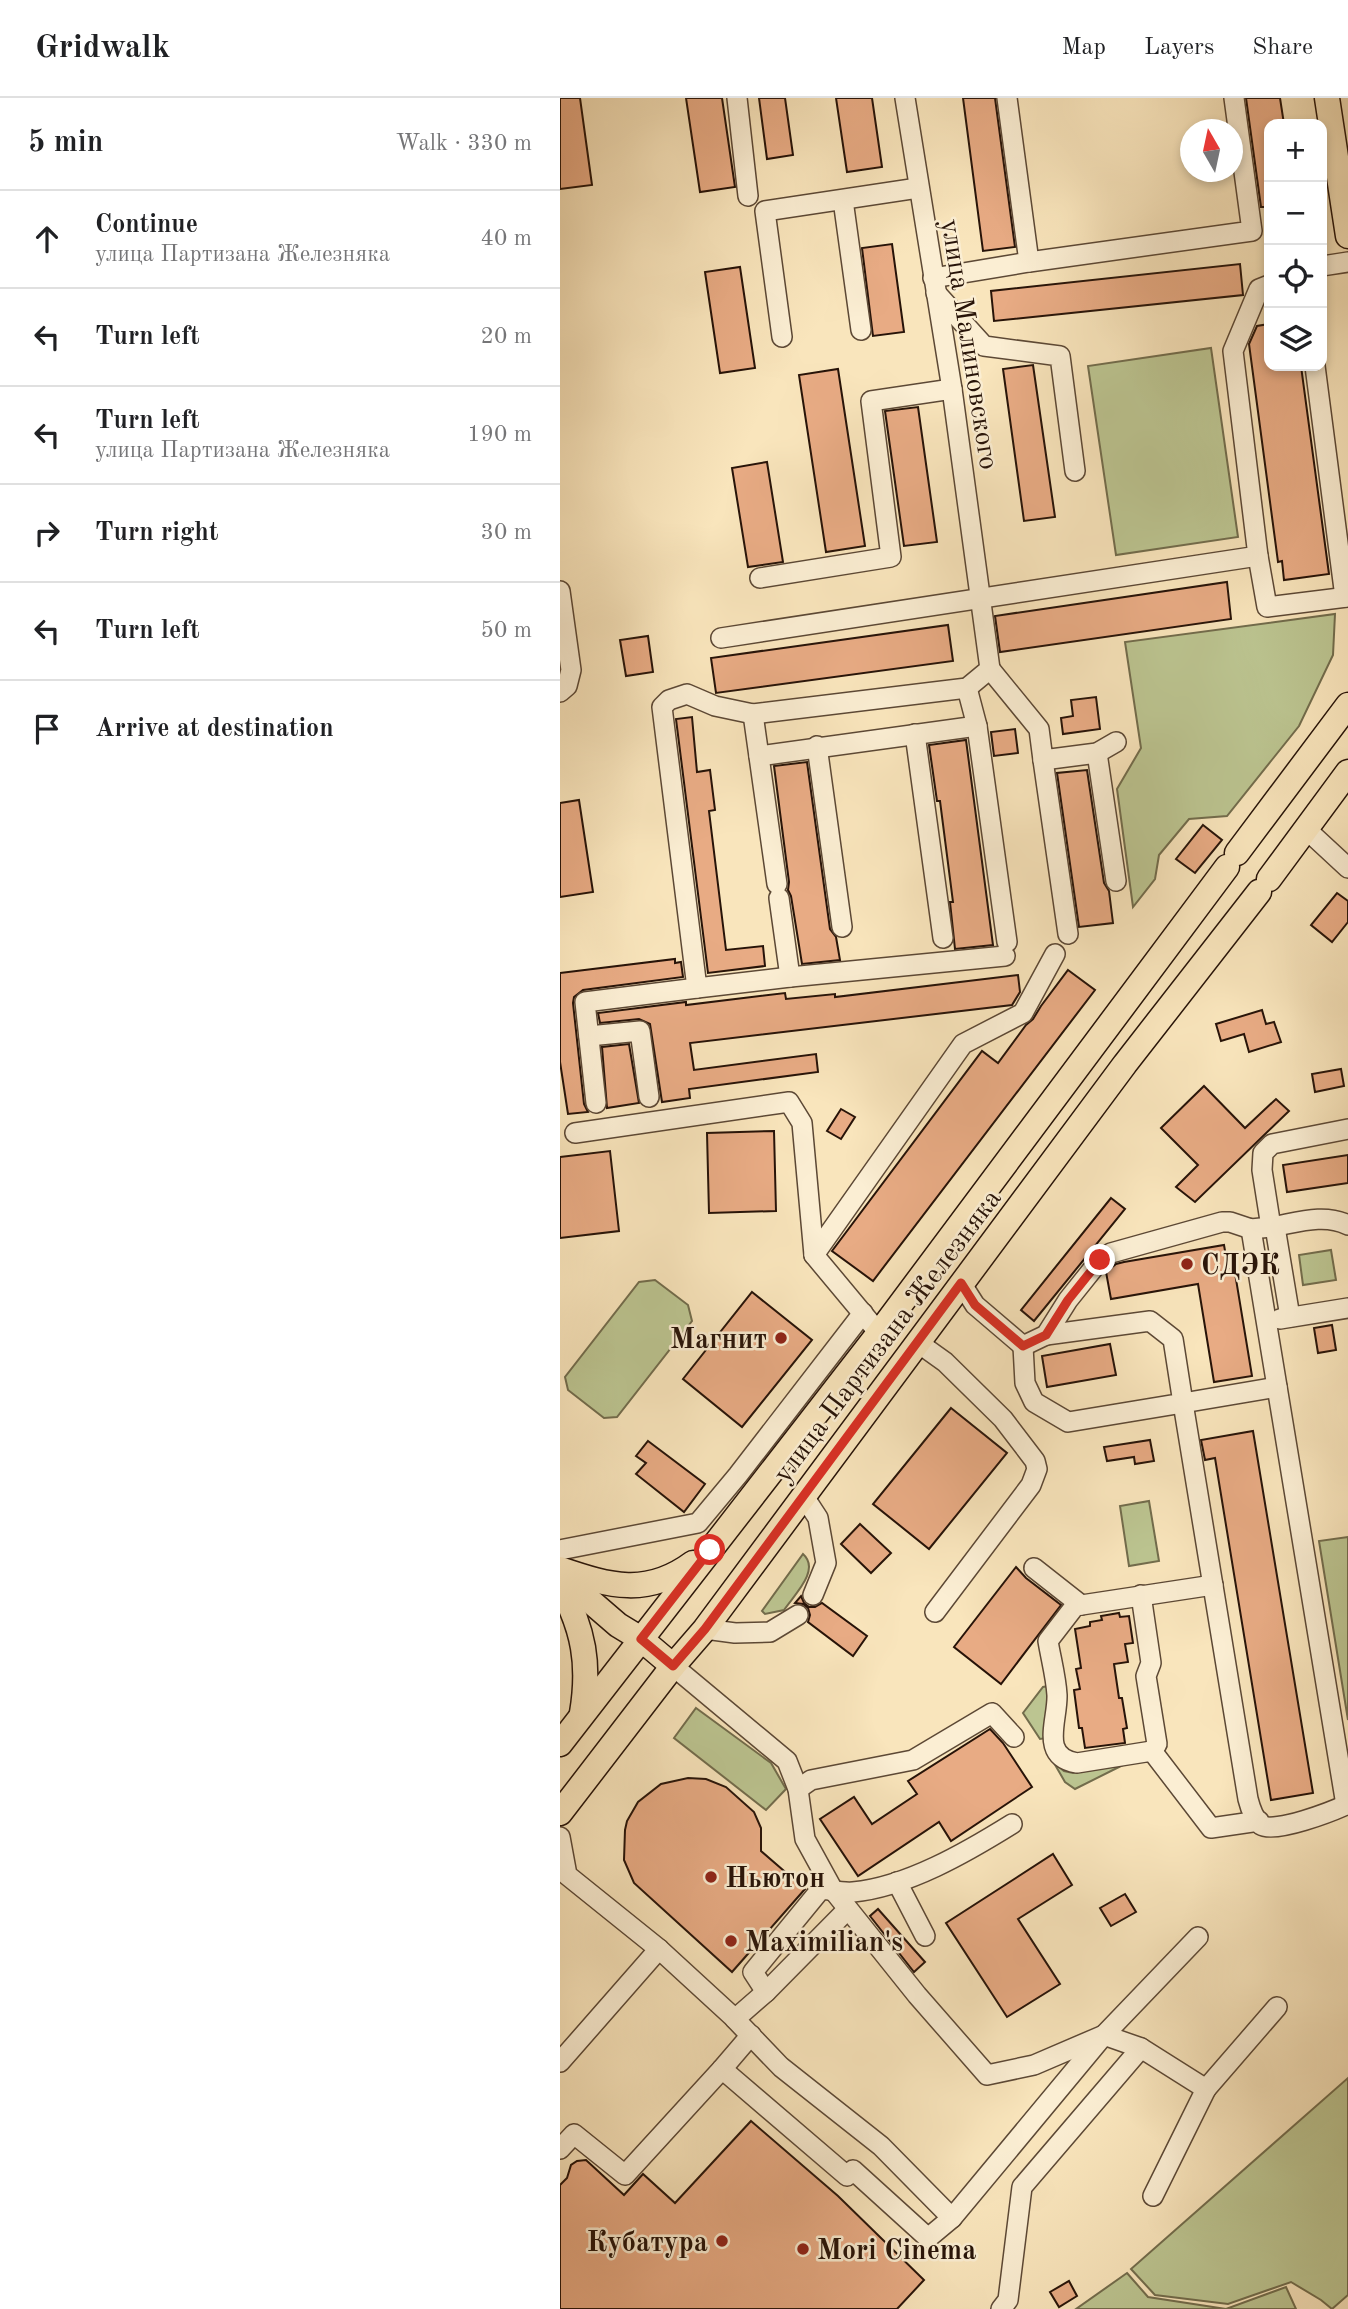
<!DOCTYPE html>
<html lang="en">
<head>
<meta charset="utf-8">
<style>
	body { margin:0; font-family:"Old Standard TT",serif; background:#f2f2f2; color:#202124 }
	.controls { position:absolute; right:21px; top:21px; display:grid; overflow:hidden; border-radius:14px; box-shadow:0 4px 10px #0003 }
	.controls button { width:63px; height:63px; display:grid; place-items:center; padding:0; border:0; border-bottom:2px solid #e0e0e0; background:#fff; color:#202124; font:35px sans-serif }
	.compass { position:absolute; left:620px; top:21px; width:63px; height:63px; border-radius:50%; background:#fff; box-shadow:0 4px 10px #0003; rotate:351deg }
	.stop { position:absolute; width:21px; height:21px; margin:-16px; border:5px solid #d93025; border-radius:50%; background:#fff }
	.stop.end { background:#d93025; border-color:#fff; box-shadow:0 2px 7px #0008 }
	.list { margin:0; padding:0; list-style:none }
	h2 { display:flex; justify-content:space-between; align-items:center; height:91px; margin:0; padding:0 28px; font-size:30px }
	h2 small { font-size:23px; font-weight:400; color:#757577 }
	.list li { display:grid; grid-template-columns:46px 1fr auto; gap:21px; align-items:center; box-sizing:border-box; height:98px; padding:0 28px; border-top:2px solid #e0e0e0 }
	.list b { display:block; font-size:26px; white-space:nowrap }
	.list p { margin:0; font-size:23px; white-space:nowrap; color:#757577 }
	.list em { font-size:23px; font-style:normal; color:#757577 }
	.icon { flex:none; width:38px; height:38px; fill:none; stroke:currentColor; stroke-width:2; stroke-linecap:round; stroke-linejoin:round }
	.map { position:relative; flex:none; width:788px; height:2211px; overflow:hidden }
	header { display:flex; align-items:center; gap:42px; box-sizing:border-box; height:98px; padding:0 35px; background:#fff; border-bottom:2px solid #e0e0e0 }
	header strong { font-size:33px }
	nav { display:flex; gap:38px; margin-inline-start:auto; font-size:24px }
	main { display:flex }
	aside { flex:1; background:#fff }
	.map>svg:first-child { display:block }
	.green { fill:#bcc591; stroke:#726c4c; stroke-width:2 }
	.building { fill:#e8ab84; stroke:#271308; stroke-width:2 }
	.lines { fill:none; stroke-linecap:round; stroke-linejoin:round }
	.minor-casing { stroke:#5c4835; stroke-width:22 }
	.major-casing { stroke:#271308; stroke-width:27 }
	.minor { stroke:#fbeed3; stroke-width:19 }
	.major { stroke:#f9e5bc; stroke-width:24 }
	.route { stroke:#d93025; stroke-width:9 }
	.poi-dot { fill:#8f2418; stroke:#fbeed3; stroke-width:2.5 }
	.labels { text-anchor:middle; stroke-width:5; stroke-linejoin:round; paint-order:stroke }
	.street-label { font-size:28px; fill:#271308; stroke:#fbeed3 }
	.poi-label { font-size:28px; font-weight:bold; fill:#271308; stroke:#fbeed3; text-anchor:start }
</style>
</head>
<body>
<header>
<strong>Gridwalk</strong>
<nav><a>Map</a><a>Layers</a><a>Share</a></nav>
</header>
<main>
<aside>
<h2>5 min<small>Walk · 330 m</small></h2>
<ul class="list">
<li><svg class="icon" aria-label="ahead" viewBox="0 0 24 24"><path d="M12 20V5M6 11l6-6 6 6"/></svg><div><b>Continue</b><p>улица Партизана Железняка</p></div><em>40 m</em></li>
<li><svg class="icon" aria-label="left" viewBox="0 0 24 24"><path d="M17 20v-9H6M10 6l-5 5 5 5"/></svg><div><b>Turn left</b></div><em>20 m</em></li>
<li><svg class="icon" aria-label="left" viewBox="0 0 24 24"><path d="M17 20v-9H6M10 6l-5 5 5 5"/></svg><div><b>Turn left</b><p>улица Партизана Железняка</p></div><em>190 m</em></li>
<li><svg class="icon" aria-label="right" viewBox="0 0 24 24"><path d="M7 20v-9h11M14 6l5 5-5 5"/></svg><div><b>Turn right</b></div><em>30 m</em></li>
<li><svg class="icon" aria-label="left" viewBox="0 0 24 24"><path d="M17 20v-9H6M10 6l-5 5 5 5"/></svg><div><b>Turn left</b></div><em>50 m</em></li>
<li><svg class="icon" aria-label="arrive" viewBox="0 0 24 24"><path d="M6 21V4h12l-3 4 3 4H6"/></svg><div><b>Arrive at destination</b></div></li>
</ul>
</aside>
<div class="map">
<svg width="788" height="2211" viewBox="0 0 788 2211">
	<rect width="100%" height="100%" fill="#f9e5bc"/>
	<filter id="stains"><feTurbulence type="fractalNoise" baseFrequency=".00286" numOctaves="4"/><feColorMatrix values="0 0 0 0 .2 0 0 0 0 .09 0 0 0 0 .02 0 0 0 .5 -.17"/></filter>
	<radialGradient id="worn" r=".72"><stop offset=".6" stop-color="#630" stop-opacity="0"/><stop offset="1" stop-color="#630" stop-opacity=".3"/></radialGradient>
	<!-- green -->
	<g class="green">
		<path d="M 651,250 L 678,439 L 556,457 L 528,268 Z"/>
		<path d="M 775,516 L 773,557 L 739,628 L 667,718 L 629,721 L 599,757 L 595,781 L 573,809 L 557,691 L 581,650 L 565,544 Z"/>
		<path d="M 771,1152 L 776,1182 L 743,1187 L 739,1157 Z"/>
		<path d="M 95,1182 L 128,1207 L 132,1223 L 57,1319 L 44,1320 L 8,1292 L 5,1279 L 79,1184 Z"/>
		<path d="M 589,1403 L 599,1463 L 569,1468 L 560,1408 Z"/>
		<path d="M 788,1439 L 788,1622 L 759,1443 Z"/>
		<path d="M 243,1456 C 261,1472 234,1497 224,1512 L 205,1516 L 202,1513 Z"/>
		<path d="M 488,1588 L 487,1640 L 480,1641 L 463,1615 L 483,1589 Z"/>
		<path d="M 136,1610 L 211,1665 L 226,1691 L 206,1712 L 114,1640 Z"/>
		<path d="M 494,1665 L 504,1673 L 513,1675 L 563,1667 L 515,1691 L 505,1684 Z"/>
		<path d="M 788,1980 L 788,2197 L 772,2211 L 761,2202 L 731,2184 L 668,2206 L 595,2197 L 571,2171 Z"/>
		<path d="M 567,2175 L 588,2199 L 666,2211 L 726,2189 L 736,2211 L 516,2211 Z"/>
	</g>
	<!-- building -->
	<g class="building">
		<path d="M 0,0 L 20,0 L 32,87 L 0,91 Z"/>
		<path d="M 126,0 L 162,0 L 175,89 L 140,94 Z"/>
		<path d="M 199,0 L 225,0 L 233,57 L 207,61 Z"/>
		<path d="M 276,0 L 312,0 L 322,69 L 287,74 Z"/>
		<path d="M 403,0 L 435,0 L 455,149 L 423,153 Z"/>
		<path d="M 686,0 L 720,0 L 724,26 L 709,26 L 709,109 L 701,109 Z"/>
		<path d="M 332,146 L 344,234 L 313,238 L 302,150 Z"/>
		<path d="M 680,166 L 683,197 L 434,223 L 431,193 Z"/>
		<path d="M 180,169 L 195,270 L 160,275 L 145,174 Z"/>
		<path d="M 709,226 L 709,268 L 741,268 L 769,476 L 724,482 L 722,463 L 718,464 L 689,246 L 697,228 Z"/>
		<path d="M 473,267 L 495,419 L 464,423 L 443,271 Z"/>
		<path d="M 278,271 L 305,448 L 266,454 L 239,277 Z"/>
		<path d="M 358,309 L 377,444 L 344,448 L 325,313 Z"/>
		<path d="M 207,364 L 223,464 L 188,469 L 172,370 Z"/>
		<path d="M 667,484 L 671,521 L 440,554 L 435,518 Z"/>
		<path d="M 388,527 L 393,563 L 156,595 L 151,560 Z"/>
		<path d="M 88,538 L 93,574 L 66,578 L 60,542 Z"/>
		<path d="M 536,599 L 540,631 L 503,636 L 501,620 L 513,618 L 511,602 Z"/>
		<path d="M 132,619 L 137,674 L 150,672 L 155,712 L 149,713 L 166,852 L 203,848 L 205,868 L 148,875 L 116,621 Z"/>
		<path d="M 455,631 L 458,655 L 434,658 L 431,634 Z"/>
		<path d="M 406,642 L 433,847 L 395,851 L 390,804 L 393,804 L 380,703 L 377,703 L 369,647 Z"/>
		<path d="M 247,664 L 270,831 L 276,839 L 280,862 L 242,866 L 231,798 L 228,792 L 229,784 L 214,668 Z"/>
		<path d="M 527,672 L 544,785 L 549,793 L 553,825 L 519,829 L 497,675 Z"/>
		<path d="M 19,702 L 33,794 L 0,799 L 0,705 Z"/>
		<path d="M 643,727 L 662,742 L 635,775 L 616,761 Z"/>
		<path d="M 777,795 L 788,803 L 788,824 L 772,844 L 751,827 Z"/>
		<path d="M 115,861 L 115,865 L 121,864 L 123,879 L 23,892 L 14,899 L 13,905 L 24,1006 L 28,1014 L 8,1016 L 0,964 L 0,875 Z"/>
		<path d="M 508,872 L 535,892 L 313,1183 L 272,1153 L 422,953 L 438,965 L 466,927 L 473,921 L 481,908 Z"/>
		<path d="M 458,877 L 460,894 L 452,907 L 130,945 L 134,972 L 256,956 L 258,974 L 129,991 L 130,1000 L 102,1004 L 90,926 L 79,921 L 40,925 L 38,915 L 126,904 L 126,907 L 225,895 L 226,901 L 275,896 L 275,899 Z"/>
		<path d="M 702,912 L 706,926 L 714,924 L 721,944 L 689,954 L 684,936 L 661,943 L 656,926 Z"/>
		<path d="M 69,946 L 79,1005 L 47,1010 L 42,949 Z"/>
		<path d="M 781,971 L 784,988 L 755,994 L 752,976 Z"/>
		<path d="M 644,988 L 685,1030 L 716,1001 L 729,1013 L 635,1104 L 616,1089 L 638,1067 L 601,1030 Z"/>
		<path d="M 281,1011 L 295,1019 L 281,1041 L 267,1033 Z"/>
		<path d="M 214,1033 L 216,1113 L 149,1115 L 147,1035 Z"/>
		<path d="M 50,1053 L 59,1133 L 0,1140 L 0,1059 Z"/>
		<path d="M 788,1057 L 788,1085 L 727,1094 L 723,1067 Z"/>
		<path d="M 551,1100 L 565,1111 L 474,1223 L 461,1212 Z"/>
		<path d="M 664,1147 L 668,1170 L 674,1169 L 692,1278 L 654,1284 L 638,1186 L 551,1201 L 546,1174 L 556,1166 L 564,1164 Z"/>
		<path d="M 192,1194 L 252,1242 L 182,1329 L 123,1281 Z"/>
		<path d="M 772,1227 L 776,1252 L 758,1255 L 754,1230 Z"/>
		<path d="M 550,1246 L 556,1277 L 487,1289 L 482,1258 Z"/>
		<path d="M 391,1310 L 447,1355 L 369,1451 L 313,1406 Z"/>
		<path d="M 693,1333 L 753,1695 L 711,1702 L 655,1360 L 645,1362 L 641,1342 Z"/>
		<path d="M 590,1342 L 594,1363 L 575,1366 L 574,1359 L 547,1363 L 544,1349 Z"/>
		<path d="M 88,1343 L 145,1386 L 124,1414 L 76,1376 L 86,1365 L 76,1358 Z"/>
		<path d="M 300,1426 L 331,1455 L 311,1475 L 281,1446 Z"/>
		<path d="M 456,1469 L 466,1480 L 501,1507 L 441,1586 L 394,1549 Z"/>
		<path d="M 241,1498 L 244,1505 L 249,1509 L 255,1509 L 262,1505 L 307,1538 L 293,1558 L 248,1524 L 250,1517 L 248,1510 L 243,1506 L 235,1505 Z"/>
		<path d="M 559,1515 L 560,1519 L 569,1518 L 573,1545 L 565,1546 L 568,1564 L 554,1566 L 559,1600 L 562,1600 L 567,1630 L 563,1631 L 565,1645 L 525,1650 L 522,1630 L 519,1630 L 514,1592 L 520,1591 L 516,1571 L 521,1570 L 515,1531 L 530,1528 L 530,1524 L 542,1522 L 541,1518 Z"/>
		<path d="M 430,1631 L 443,1645 L 472,1689 L 391,1743 L 379,1724 L 298,1778 L 260,1721 L 294,1699 L 312,1726 L 357,1696 L 348,1683 Z"/>
		<path d="M 128,1680 L 146,1681 L 166,1689 L 194,1714 L 201,1730 L 201,1753 L 245,1791 L 172,1874 L 74,1785 L 64,1762 L 65,1732 L 67,1723 L 78,1704 L 101,1686 Z"/>
		<path d="M 493,1756 L 512,1787 L 458,1821 L 500,1886 L 447,1919 L 386,1825 Z"/>
		<path d="M 565,1796 L 576,1814 L 551,1828 L 540,1810 Z"/>
		<path d="M 318,1811 L 365,1864 L 354,1874 L 310,1818 Z"/>
		<path d="M 191,2023 L 278,2098 L 364,2182 L 337,2211 L 0,2211 L 0,2087 L 7,2080 L 11,2067 L 17,2063 L 26,2062 L 64,2097 L 83,2076 L 115,2105 Z"/>
		<path d="M 509,2183 L 517,2198 L 499,2209 L 490,2194 Z"/>
	</g>
	<g class="lines">
		<defs>
			<g id="minor">
				<path d="M 177,0 L 188,98"/>
				<path d="M 345,0 L 392,291 L 430,571 L 407,590 L 193,616 L 155,608 L 127,596 L 109,602 L 102,609 L 137,890 L 230,879 L 445,858"/>
				<path d="M 283,102 L 301,232"/>
				<path d="M 469,164 L 692,133 L 674,0"/>
				<path d="M 762,168 L 788,164"/>
				<path d="M 373,180 L 469,164 L 447,0"/>
				<path d="M 376,195 L 424,248 L 500,258 L 515,373"/>
				<path d="M 222,239 L 205,113 L 358,90"/>
				<path d="M 755,268 L 785,499"/>
				<path d="M 698,458 L 707,509 L 788,499"/>
				<path d="M 200,480 L 331,459 L 311,303 L 392,291"/>
				<path d="M 0,493 L 11,572 L 7,588 L 0,594"/>
				<path d="M 161,540 L 698,458 L 673,253 L 699,191 L 709,187"/>
				<path d="M 430,571 L 479,631 L 483,662 L 537,655 L 556,644"/>
				<path d="M 407,590 L 417,628 L 447,844"/>
				<path d="M 193,616 L 217,786"/>
				<path d="M 355,636 L 383,840"/>
				<path d="M 257,648 L 282,829"/>
				<path d="M 537,655 L 556,783"/>
				<path d="M 199,658 L 417,628"/>
				<path d="M 483,662 L 508,836"/>
				<path d="M 747,732 L 788,770"/>
				<path d="M 219,800 L 230,879"/>
				<path d="M 29,938 L 80,933 L 89,999"/>
				<path d="M 36,1005 L 25,904 L 137,890"/>
				<path d="M 788,1031 L 712,1046 L 703,1055 L 702,1072 L 711,1129 C 736,1125 764,1115 788,1127"/>
				<path d="M 15,1035 L 229,1004 L 242,1025 L 254,1157"/>
				<path d="M 715,1129 L 730,1219"/>
				<path d="M 691,1131 L 786,1707"/>
				<path d="M 401,1185 L 415,1207 L 463,1248 L 486,1237 L 508,1202 L 540,1162 L 551,1155 L 662,1124 L 670,1124 L 691,1131 L 711,1129"/>
				<path d="M 720,1221 L 788,1210"/>
				<path d="M 319,1235 L 254,1157 L 403,946 L 463,915 L 495,856"/>
				<path d="M 357,1244 L 385,1264 L 443,1321 L 475,1363 L 477,1371 L 471,1387 L 375,1514"/>
				<path d="M 463,1248 L 465,1285 L 474,1304 L 508,1324 L 623,1305 L 613,1241 L 590,1223 L 486,1237"/>
				<path d="M 717,1289 L 623,1305 L 688,1701 C 690,1709 694,1721 701,1727 C 715,1736 773,1713 788,1706"/>
				<path d="M 243,1397 L 258,1420 L 266,1465 L 253,1497"/>
				<path d="M 0,1452 L 138,1425 L 178,1377 L 303,1215"/>
				<path d="M 474,1470 L 521,1507"/>
				<path d="M 653,1487 L 515,1508 L 488,1543 C 491,1561 496,1579 497,1597 C 498,1622 479,1659 517,1665 L 592,1653 L 651,1730 L 699,1723"/>
				<path d="M 581,1497 L 591,1565 L 586,1578 L 597,1646 L 592,1653"/>
				<path d="M 145,1531 L 175,1535 L 210,1534 L 238,1517"/>
				<path d="M 113,1568 L 227,1663 L 238,1691 L 245,1741 L 273,1792 L 357,1897 L 427,1977 L 474,1967 L 544,1937 L 581,1950 L 646,1991 L 593,2098"/>
				<path d="M 238,1691 L 251,1682 L 353,1662 L 432,1615 L 454,1639"/>
				<path d="M 0,1739 L 7,1777 L 99,1851 L 172,1918 L 221,1969 L 321,2048 L 392,2120 L 544,1937 L 638,1839"/>
				<path d="M 337,1784 L 365,1838"/>
				<path d="M 206,1894 L 193,1874 L 261,1791 C 271,1792 283,1795 293,1794 C 347,1789 407,1754 452,1726"/>
				<path d="M 175,1921 L 206,1894 L 287,1812"/>
				<path d="M 0,1964 L 99,1851"/>
				<path d="M 162,1971 L 191,1937"/>
				<path d="M 646,1991 L 717,1909"/>
				<path d="M 0,2051 L 14,2036 L 65,2077 L 162,1971 L 287,2078 L 293,2072 L 368,2140 L 392,2120"/>
				<path d="M 441,2211 L 448,2202 L 462,2089 L 581,1950"/>
			</g>
			<g id="major">
				<path d="M 767,0 L 788,138"/>
				<path d="M 677,755 L 788,607"/>
				<path d="M 709,781 L 788,674"/>
				<path d="M 0,1471 C 50,1488 87,1499 133,1465"/>
				<path d="M 0,1477 L 58,1527 L 81,1541 L 113,1568"/>
				<path d="M 0,1488 C 24,1531 30,1567 22,1615"/>
				<path d="M 0,1646 L 319,1235 L 667,769"/>
				<path d="M 0,1715 L 113,1568 L 145,1531 L 565,966 L 699,794"/>
			</g>
		</defs>
		<!-- minor casing -->
		<use href="#minor" class="minor-casing"/>
		<!-- major casing -->
		<use href="#major" class="major-casing"/>
		<!-- minor -->
		<use href="#minor" class="minor"/>
		<!-- major -->
		<use href="#major" class="major"/>
	</g>
	<g class="lines">
		<!-- route -->
		<path class="route" d="M 150,1452 L 81,1541 L 113,1568 L 145,1531 L 401,1185 L 415,1207 L 463,1248 L 486,1237 L 508,1202 L 540,1162"/>
	</g>
	<!-- markers -->
	<g class="poi-dot">
		<circle cx="627" cy="1166" r="7"/>
		<circle cx="221" cy="1240" r="7"/>
		<circle cx="151" cy="1779" r="7"/>
		<circle cx="171" cy="1843" r="7"/>
		<circle cx="162" cy="2143" r="7"/>
		<circle cx="243" cy="2151" r="7"/>
	</g>
	<g class="labels">
		<!-- street labels -->
		<g class="street-label">
			<text transform="translate(411 246) rotate(81)" y="10">улица Малиновского</text>
			<text transform="translate(326 1237) rotate(-53)" y="10">улица Партизана Железняка</text>
		</g>
		<!-- poi labels -->
		<g class="poi-label">
			<text x="641" y="1176">СДЭК</text>
			<text x="207" y="1250" text-anchor="end">Магнит</text>
			<text x="165" y="1789">Ньютон</text>
			<text x="185" y="1853">Maximilian's</text>
			<text x="148" y="2153" text-anchor="end">Кубатура</text>
			<text x="257" y="2161">Mori Cinema</text>
		</g>
	</g>
	<rect width="100%" height="100%" filter="url(#stains)"/>
	<rect width="100%" height="100%" fill="url(#worn)"/>
</svg>
<div class="controls">
<button>+</button>
<button>−</button>
<button><svg class="icon" aria-label="locate" viewBox="0 0 24 24"><circle cx="12" cy="12" r="6"/><path d="M12 2v4M12 18v4M2 12h4M18 12h4"/></svg></button>
<button><svg class="icon" aria-label="layers" viewBox="0 0 24 24"><path d="M12 4l9 5-9 5-9-5zM3 14l9 5 9-5"/></svg></button>
</div>
<svg class="compass" viewBox="-18 -18 36 36"><path d="M0-13l5 13h-10z" fill="#e53935"/><path d="M0 13l5-13h-10z" fill="#757577"/></svg>
<div class="stop" style="left:150px;top:1452px"></div>
<div class="stop end" style="left:540px;top:1162px"></div>
</div>
</main>
</body>
</html>
